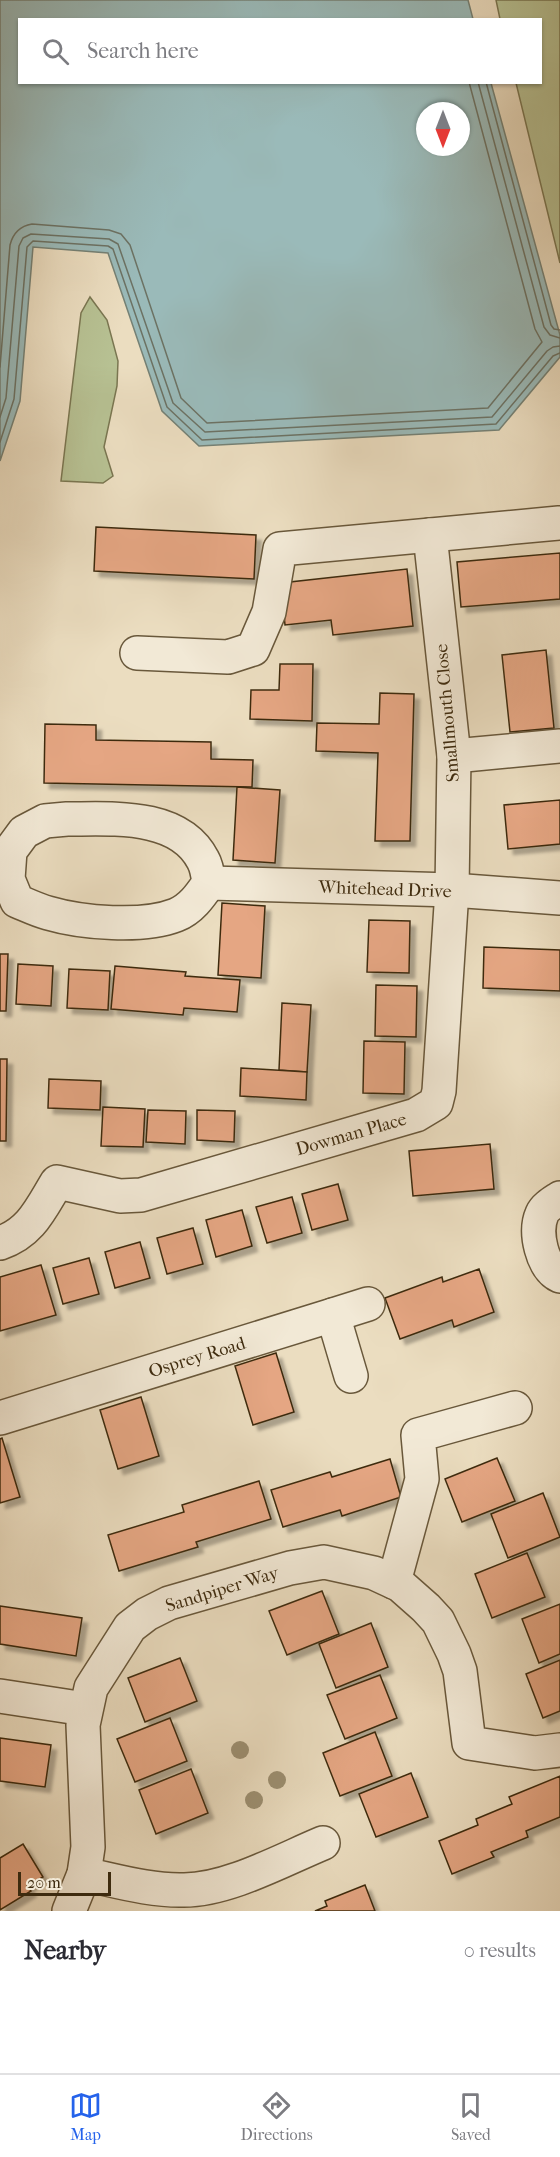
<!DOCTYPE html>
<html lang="en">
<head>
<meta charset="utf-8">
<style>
	body { margin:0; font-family:"IM FELL French Canon",serif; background:#f2f2f3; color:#2b2b33 }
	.compass { position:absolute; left:416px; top:102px; width:54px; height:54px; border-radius:50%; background:#fff; box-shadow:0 2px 4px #0004; rotate:180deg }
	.scale { position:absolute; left:18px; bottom:15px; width:93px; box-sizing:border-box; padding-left:6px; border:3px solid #3e2b0f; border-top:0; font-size:16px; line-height:21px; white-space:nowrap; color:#3e2b0f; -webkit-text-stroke:4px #f2e9d6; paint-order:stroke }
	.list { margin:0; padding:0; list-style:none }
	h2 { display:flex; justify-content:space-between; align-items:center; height:78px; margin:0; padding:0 24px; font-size:26px }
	h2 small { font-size:20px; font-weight:400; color:#7c7c81 }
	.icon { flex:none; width:33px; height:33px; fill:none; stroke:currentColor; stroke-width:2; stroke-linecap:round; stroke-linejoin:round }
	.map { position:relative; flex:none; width:560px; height:1911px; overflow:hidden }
	.search { position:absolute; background:#fff; box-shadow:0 2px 4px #0004; left:18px; right:18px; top:18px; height:66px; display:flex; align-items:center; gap:15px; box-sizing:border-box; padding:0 21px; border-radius:0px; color:#7c7c81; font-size:22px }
	.sheet { height:162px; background:#fff }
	nav { display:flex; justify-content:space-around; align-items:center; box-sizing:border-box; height:84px; border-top:2px solid #e1e1e2; background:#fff; font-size:16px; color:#7c7c81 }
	nav a { display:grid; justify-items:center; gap:3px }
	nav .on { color:#2563eb }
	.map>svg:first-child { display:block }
	.green { fill:#b7c193; stroke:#7a7651; stroke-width:1.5 }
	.water { fill:#9abab9; stroke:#758175; stroke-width:1.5; fill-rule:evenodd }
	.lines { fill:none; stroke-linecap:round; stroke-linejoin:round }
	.shore { stroke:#6c7264; stroke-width:1.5 }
	.building { fill:#e5a683; stroke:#3e2b0f; stroke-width:1.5; filter:url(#shadow) }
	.minor-casing { stroke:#69583b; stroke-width:36 }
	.minor { stroke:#f2e9d6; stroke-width:33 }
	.tree { fill:#9c8f71 }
	.labels { text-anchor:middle; stroke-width:4.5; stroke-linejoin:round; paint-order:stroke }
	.street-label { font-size:18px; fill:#3e2b0f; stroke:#f2e9d6 }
</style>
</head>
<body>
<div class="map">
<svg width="560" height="1911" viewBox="0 0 560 1911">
	<defs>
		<filter id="shadow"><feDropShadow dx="5.5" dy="5.5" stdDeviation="1.5" flood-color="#0004"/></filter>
	</defs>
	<rect width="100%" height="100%" fill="#ebddc0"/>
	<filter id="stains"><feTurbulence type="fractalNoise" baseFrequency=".00333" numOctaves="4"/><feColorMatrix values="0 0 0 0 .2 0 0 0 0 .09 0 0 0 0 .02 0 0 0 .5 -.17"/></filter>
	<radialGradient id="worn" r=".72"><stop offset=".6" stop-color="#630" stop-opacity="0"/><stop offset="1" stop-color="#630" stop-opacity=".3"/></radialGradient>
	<!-- green -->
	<g class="green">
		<path d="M 496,0 L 560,0 L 560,263 L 516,83 L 540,82 L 540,20 L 500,19 Z"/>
		<path d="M 90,297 L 107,320 L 118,361 L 117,386 L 104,447 L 113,476 L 103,483 L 61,481 L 81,313 Z"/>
	</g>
	<!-- water -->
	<path class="water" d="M 0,0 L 468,0 L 473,19 L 20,20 L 20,82 L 491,83 L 560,335 L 560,357 L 499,430 L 199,446 L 162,411 L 108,253 L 33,247 L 20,401 L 0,461 ZM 425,111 L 461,111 L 461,147 L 425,147 Z"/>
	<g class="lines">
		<!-- shore -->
		<g class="shore">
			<path d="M 478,82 L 544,327 L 550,335 L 560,338"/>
			<path d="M 486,82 L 551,325 L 554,329 L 560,330"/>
			<path d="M 0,367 L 10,245 C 13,233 20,226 32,224 L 109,230 L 121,234 L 130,245 L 181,398 L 207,423 L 488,408 L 542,342 L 535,329 L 469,82"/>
			<path d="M 0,417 L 6,398 L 19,246 L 23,238 L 31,234 L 109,239 L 118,244 L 173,403 L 205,432 L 492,417 L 547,351 L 553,347 L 560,346"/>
			<path d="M 0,442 L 14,399 L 27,247 L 33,241 L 108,246 L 113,249 L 167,407 L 202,440 L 496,424 L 553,356 L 560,353"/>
		</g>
	</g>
	<!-- building -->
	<g class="building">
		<path d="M 96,527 L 256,535 L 254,579 L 94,571 Z"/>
		<path d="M 560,553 L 560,599 L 461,607 L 457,562 Z"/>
		<path d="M 407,569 L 413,626 L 333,635 L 331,620 L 285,625 L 281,583 Z"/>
		<path d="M 546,650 L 554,728 L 510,732 L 502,655 Z"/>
		<path d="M 280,664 L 313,664 L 312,721 L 250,719 L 251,690 L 279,690 Z"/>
		<path d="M 380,693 L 414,694 L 410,841 L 375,841 L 378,753 L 316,751 L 317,723 L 379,724 Z"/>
		<path d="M 45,724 L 96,725 L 96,740 L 211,742 L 211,759 L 253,760 L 252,787 L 44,783 Z"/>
		<path d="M 237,787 L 280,790 L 275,863 L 233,860 Z"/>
		<path d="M 560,800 L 560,844 L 508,849 L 504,805 Z"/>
		<path d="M 222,903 L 265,906 L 261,978 L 218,975 Z"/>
		<path d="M 369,920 L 410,921 L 409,973 L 367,972 Z"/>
		<path d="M 484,947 L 560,950 L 560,991 L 483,988 Z"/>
		<path d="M 0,954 L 8,954 L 6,1011 L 0,1011 Z"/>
		<path d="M 18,964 L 53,966 L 51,1006 L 16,1004 Z"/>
		<path d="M 115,966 L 186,972 L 185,976 L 240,980 L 237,1012 L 184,1008 L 183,1015 L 111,1009 Z"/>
		<path d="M 69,969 L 110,971 L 108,1010 L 67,1008 Z"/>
		<path d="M 376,985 L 417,986 L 416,1037 L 375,1036 Z"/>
		<path d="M 282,1003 L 311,1005 L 307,1072 L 279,1070 Z"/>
		<path d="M 364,1041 L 405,1042 L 404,1094 L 363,1093 Z"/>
		<path d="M 0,1059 L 7,1059 L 6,1141 L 0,1141 Z"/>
		<path d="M 241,1068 L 307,1072 L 306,1100 L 240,1096 Z"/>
		<path d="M 49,1079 L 101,1081 L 100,1110 L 48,1108 Z"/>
		<path d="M 103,1107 L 145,1109 L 143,1147 L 101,1146 Z"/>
		<path d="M 148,1110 L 186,1111 L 185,1144 L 146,1142 Z"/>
		<path d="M 197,1110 L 235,1111 L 234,1142 L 197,1140 Z"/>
		<path d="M 490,1144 L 494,1189 L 413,1196 L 409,1151 Z"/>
		<path d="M 338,1184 L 348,1220 L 312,1230 L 302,1194 Z"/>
		<path d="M 292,1197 L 302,1233 L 267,1243 L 256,1207 Z"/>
		<path d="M 242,1210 L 252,1246 L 216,1257 L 206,1220 Z"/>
		<path d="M 193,1228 L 203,1264 L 167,1274 L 157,1238 Z"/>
		<path d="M 140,1242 L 150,1278 L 115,1288 L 105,1252 Z"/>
		<path d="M 89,1258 L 99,1294 L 63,1304 L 53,1268 Z"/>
		<path d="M 41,1265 L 56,1315 L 0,1331 L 0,1277 Z"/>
		<path d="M 479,1269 L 494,1312 L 454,1327 L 452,1320 L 400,1339 L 385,1298 L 442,1277 L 443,1282 Z"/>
		<path d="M 276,1353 L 294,1412 L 253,1425 L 235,1366 Z"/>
		<path d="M 141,1397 L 159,1456 L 118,1469 L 100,1410 Z"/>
		<path d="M 2,1438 L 20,1497 L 0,1503 L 0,1439 Z"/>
		<path d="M 497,1458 L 515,1501 L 462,1522 L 445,1479 Z"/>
		<path d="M 390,1459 L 401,1497 L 342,1516 L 340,1510 L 283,1527 L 271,1490 L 330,1472 L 332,1477 Z"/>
		<path d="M 259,1481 L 271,1519 L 196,1542 L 198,1547 L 119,1571 L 108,1535 L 184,1512 L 182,1505 Z"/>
		<path d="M 543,1493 L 560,1537 L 508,1558 L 491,1514 Z"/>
		<path d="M 527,1553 L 545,1597 L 492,1618 L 475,1574 Z"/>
		<path d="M 322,1591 L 339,1634 L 287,1655 L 269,1611 Z"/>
		<path d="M 560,1604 L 560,1654 L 539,1663 L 522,1619 Z"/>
		<path d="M 0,1606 L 82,1618 L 76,1656 L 0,1644 Z"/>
		<path d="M 371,1623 L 388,1667 L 336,1688 L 319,1644 Z"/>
		<path d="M 180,1658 L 197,1701 L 145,1722 L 128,1678 Z"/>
		<path d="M 560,1660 L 560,1711 L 543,1718 L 526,1674 Z"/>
		<path d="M 380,1675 L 397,1718 L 345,1739 L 327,1695 Z"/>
		<path d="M 170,1718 L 187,1761 L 135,1782 L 117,1739 Z"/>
		<path d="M 375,1732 L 392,1776 L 340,1796 L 323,1753 Z"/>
		<path d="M 0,1738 L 51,1745 L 45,1787 L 0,1781 Z"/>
		<path d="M 191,1769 L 208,1813 L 156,1834 L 139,1790 Z"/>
		<path d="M 411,1773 L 428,1817 L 376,1837 L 359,1794 Z"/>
		<path d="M 560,1776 L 560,1817 L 526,1831 L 528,1837 L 491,1852 L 494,1857 L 452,1874 L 439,1841 L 478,1825 L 476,1819 L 512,1804 L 509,1797 Z"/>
		<path d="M 23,1844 L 43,1877 L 27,1886 L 31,1891 L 0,1910 L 0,1858 Z"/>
		<path d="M 365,1885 L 375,1911 L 315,1911 L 327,1906 L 325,1901 Z"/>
	</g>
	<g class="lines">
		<defs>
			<g id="minor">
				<path d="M 137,653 L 228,657 L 253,649 L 269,612 L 280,549 L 559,523"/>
				<path d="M 454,756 L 560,746"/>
				<path d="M 67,819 C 112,819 179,813 203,860 C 207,867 208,876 209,883 C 200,896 191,909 176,915 C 143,928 82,923 48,913 C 37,910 27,905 17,901 L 8,879 L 10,851 L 24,832 L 45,821 Z"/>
				<path d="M 209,883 L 452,890 L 560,898"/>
				<path d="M 560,1198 C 554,1202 545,1207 542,1214 C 534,1232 542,1268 560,1276"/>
				<path d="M 0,1243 C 31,1233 41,1208 57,1182 L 120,1196 L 141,1195 L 416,1115 L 436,1103 L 439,1091 L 452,890 L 454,756 L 430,535"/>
				<path d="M 333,1315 L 368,1304"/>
				<path d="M 0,1418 L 333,1315 L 351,1376"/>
				<path d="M 394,1582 L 422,1479 L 418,1435 L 515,1408"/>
				<path d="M 0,1696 L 85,1709"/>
				<path d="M 84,1874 C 117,1881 151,1891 184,1890 C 228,1890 282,1860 323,1843"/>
				<path d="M 69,1911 L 84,1874 L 88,1847 L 83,1725 L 91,1688 L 130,1627 L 147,1614 L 169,1603 L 290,1568 L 324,1562 L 374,1573 L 400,1585 L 426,1608 L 438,1621 L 454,1654 L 460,1671 L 469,1743 L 535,1753 L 560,1750"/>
			</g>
		</defs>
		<!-- minor casing -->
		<use href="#minor" class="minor-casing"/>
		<!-- minor -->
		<use href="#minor" class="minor"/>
	</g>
	<!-- trees -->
	<g class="tree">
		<circle cx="240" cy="1750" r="9"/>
		<circle cx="277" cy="1780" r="9"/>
		<circle cx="254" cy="1800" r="9"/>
	</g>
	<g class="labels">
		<!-- street labels -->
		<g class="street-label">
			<text transform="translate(447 713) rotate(-95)" y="6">Smallmouth Close</text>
			<text transform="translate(385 889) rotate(2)" y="6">Whitehead Drive</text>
			<text transform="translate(351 1134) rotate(-16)" y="6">Dowman Place</text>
			<text transform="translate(197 1357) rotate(-17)" y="6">Osprey Road</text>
			<text transform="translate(222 1589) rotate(-17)" y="6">Sandpiper Way</text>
		</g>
	</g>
	<rect width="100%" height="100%" filter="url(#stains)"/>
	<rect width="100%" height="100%" fill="url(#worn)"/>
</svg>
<svg class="compass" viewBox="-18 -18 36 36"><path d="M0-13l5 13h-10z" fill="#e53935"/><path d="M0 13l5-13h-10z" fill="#7c7c81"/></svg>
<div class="scale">20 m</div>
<div class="search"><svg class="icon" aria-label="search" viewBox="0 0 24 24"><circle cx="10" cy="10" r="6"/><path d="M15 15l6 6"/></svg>Search here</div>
</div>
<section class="sheet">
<h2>Nearby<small>0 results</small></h2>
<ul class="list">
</ul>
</section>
<nav>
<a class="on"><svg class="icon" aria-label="map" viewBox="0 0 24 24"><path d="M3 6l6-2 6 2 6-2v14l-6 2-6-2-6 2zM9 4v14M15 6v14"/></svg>Map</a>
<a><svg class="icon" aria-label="directions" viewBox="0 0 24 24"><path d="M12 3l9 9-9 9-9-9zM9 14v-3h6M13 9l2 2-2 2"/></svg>Directions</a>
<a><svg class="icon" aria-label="saved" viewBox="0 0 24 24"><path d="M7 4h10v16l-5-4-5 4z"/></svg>Saved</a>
</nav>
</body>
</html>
